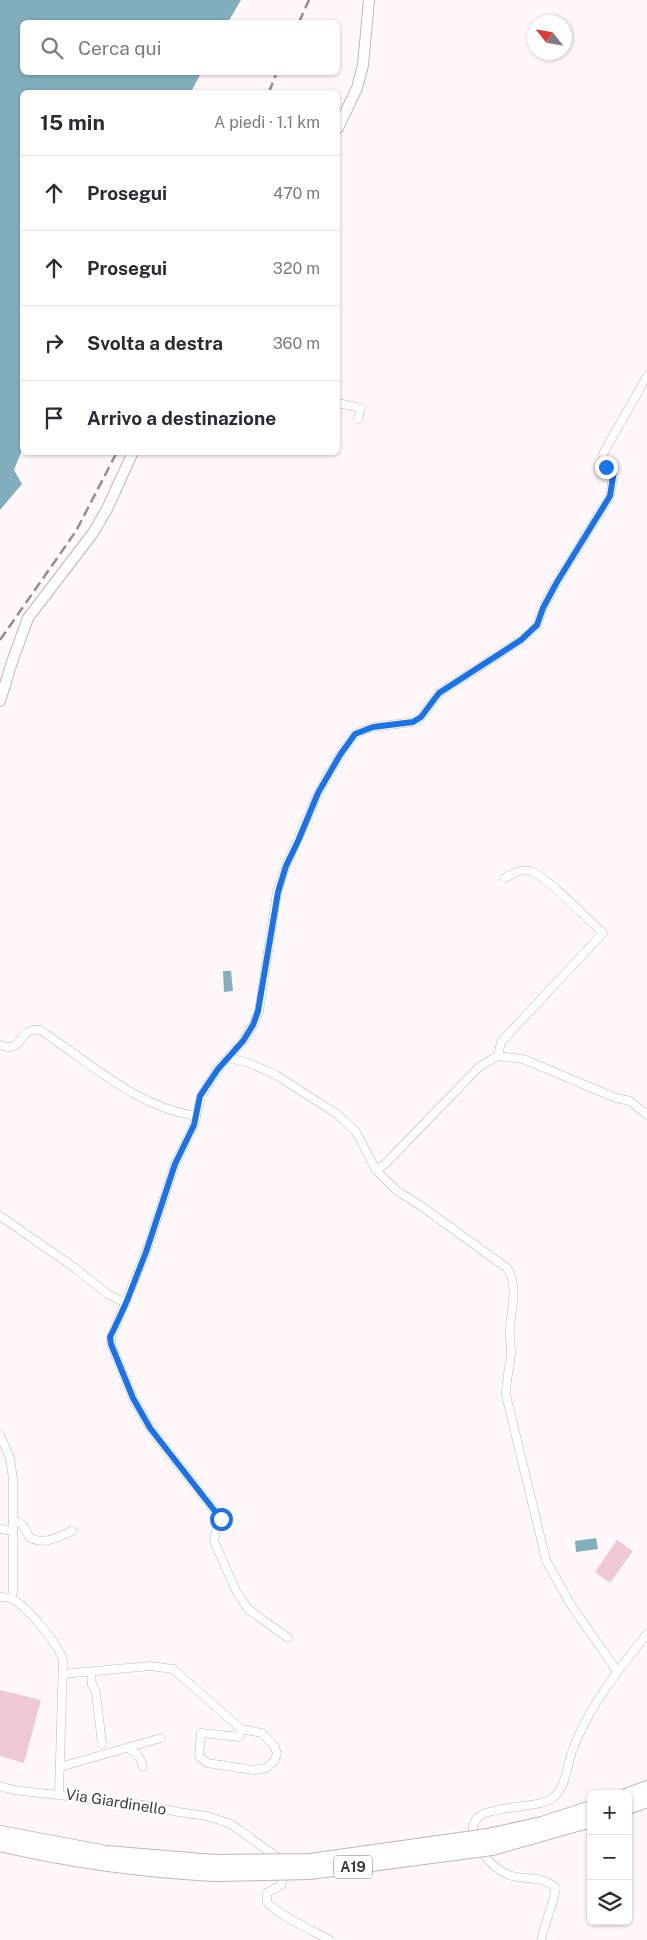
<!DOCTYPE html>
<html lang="it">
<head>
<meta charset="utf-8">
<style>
	body { margin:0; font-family:"Public Sans",sans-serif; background:#f7f7f7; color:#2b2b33 }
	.controls { position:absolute; right:15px; bottom:15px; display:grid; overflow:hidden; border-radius:8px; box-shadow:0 1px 4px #0004 }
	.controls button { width:45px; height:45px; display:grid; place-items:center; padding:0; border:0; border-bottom:1px solid #e1e1e2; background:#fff; color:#2b2b33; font:25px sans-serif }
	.compass { position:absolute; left:527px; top:15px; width:45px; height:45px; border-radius:50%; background:#fff; box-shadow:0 1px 4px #0004; rotate:301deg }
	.stop { position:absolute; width:15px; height:15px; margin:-11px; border:4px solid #1a73e8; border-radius:50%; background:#fff }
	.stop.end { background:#1a73e8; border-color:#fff; box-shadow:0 1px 5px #0008 }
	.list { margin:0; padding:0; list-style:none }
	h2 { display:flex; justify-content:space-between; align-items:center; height:65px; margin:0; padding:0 20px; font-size:21px }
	h2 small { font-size:16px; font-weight:400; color:#7c7c81 }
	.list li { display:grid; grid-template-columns:32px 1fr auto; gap:15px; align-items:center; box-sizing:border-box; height:75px; padding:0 20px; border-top:1px solid #e1e1e2 }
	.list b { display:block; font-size:19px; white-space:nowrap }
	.list em { font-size:16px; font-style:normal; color:#7c7c81 }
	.icon { flex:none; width:28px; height:28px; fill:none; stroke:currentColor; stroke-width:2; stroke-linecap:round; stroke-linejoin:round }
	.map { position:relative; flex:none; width:647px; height:1940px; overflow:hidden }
	.search { position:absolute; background:#fff; box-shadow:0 1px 4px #0004; left:20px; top:20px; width:320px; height:55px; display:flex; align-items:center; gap:12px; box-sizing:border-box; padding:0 18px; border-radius:8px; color:#7c7c81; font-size:19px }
	.panel { position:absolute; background:#fff; box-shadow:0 1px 4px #0004; left:20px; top:90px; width:320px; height:365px; border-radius:8px }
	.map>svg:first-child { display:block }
	.green { fill:#efc8d7 }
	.water { fill:#81afbd }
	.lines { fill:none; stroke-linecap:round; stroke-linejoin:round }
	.minor-casing { stroke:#bfb6ba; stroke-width:9 }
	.secondary-casing { stroke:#bfb6ba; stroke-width:12 }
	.motorway-casing { stroke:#bfb6ba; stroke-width:16 }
	.minor { stroke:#fff; stroke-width:8 }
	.secondary { stroke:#fff; stroke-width:10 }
	.motorway { stroke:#fff; stroke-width:14 }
	.rail { stroke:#948e90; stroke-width:2.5; stroke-dasharray:10 5; stroke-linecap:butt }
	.motorway-bridge-casing { stroke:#bfb6ba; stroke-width:16; stroke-linecap:butt }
	.motorway-bridge { stroke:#fff; stroke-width:14 }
	.route { stroke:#1a73e8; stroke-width:6 }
	.labels { text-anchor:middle; stroke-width:5; stroke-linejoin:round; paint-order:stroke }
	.shield { fill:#fff; stroke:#787676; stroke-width:1 }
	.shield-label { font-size:14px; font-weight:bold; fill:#3e3b3c }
	.street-label { font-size:15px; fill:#3e3b3c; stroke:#fff }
</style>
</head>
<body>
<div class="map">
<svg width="647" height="1940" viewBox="0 0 647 1940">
	<rect width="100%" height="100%" fill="#fff7fa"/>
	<!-- green -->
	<g class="green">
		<path d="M 617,1540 L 633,1551 L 610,1583 L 595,1572 Z"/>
		<path d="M 0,1690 L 41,1700 L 24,1763 L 0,1756 Z"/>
	</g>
	<!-- water -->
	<g class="water">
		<path d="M 0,0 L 241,0 L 228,22 L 22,22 L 22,72 L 201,73 L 191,92 L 22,92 L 22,450 L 14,470 L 22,484 L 0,510 Z"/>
		<path d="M 223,971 L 231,971 L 233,991 L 224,992 Z"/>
		<path d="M 596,1538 L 598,1549 L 576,1552 L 575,1541 Z"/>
	</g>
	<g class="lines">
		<defs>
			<g id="minor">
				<path d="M 338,403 L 361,408 L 358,419"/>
				<path d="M 0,1045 C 24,1055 18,1026 40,1030 C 91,1063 134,1106 196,1116"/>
				<path d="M 498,1056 L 523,1059 L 616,1098 L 630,1101 L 647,1115"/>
				<path d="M 229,1058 L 249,1063 L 276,1075 L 337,1114 L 356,1132 L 376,1170 L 396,1190 L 421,1206 L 507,1268 C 519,1285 511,1309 510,1329 C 509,1337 511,1344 511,1352 C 510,1367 506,1380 506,1395 L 546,1560 L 571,1605 L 617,1671"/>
				<path d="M 376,1170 L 385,1164 L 480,1066 L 498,1056 L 501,1042 L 603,933 C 591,922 543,874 531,871 C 522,868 512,874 505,878"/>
				<path d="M 0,1216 L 75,1268 L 109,1295 L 126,1303"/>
				<path d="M 0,1435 L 10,1458 L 13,1479 L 13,1592 L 11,1598"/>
				<path d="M 13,1521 C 23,1522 25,1528 29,1537 C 43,1546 58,1537 72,1531"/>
				<path d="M 0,1529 L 13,1531"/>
				<path d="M 0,1597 C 4,1597 8,1597 12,1599 C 28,1607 57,1643 63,1660 L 59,1794"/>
				<path d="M 288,1638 L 248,1609 L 236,1591 L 214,1541 L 217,1526 L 221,1519 L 150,1428 L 133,1398 L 111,1344 L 111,1337 L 146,1252 L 175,1164 L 194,1125 L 201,1096 L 218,1069 L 243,1041 L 253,1025 L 259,1011 L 277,892 L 286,866 L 318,793 L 340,755 L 355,734 L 373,727 L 413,722 L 421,717 L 439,693 L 521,640 L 537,625 L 543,608 L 557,582 L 610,496 L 613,477 L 609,469 L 603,464 L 603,454 L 647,376"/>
				<path d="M 91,1672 L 92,1685 L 96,1692 L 102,1744"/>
				<path d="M 63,1674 L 150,1666 L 173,1669 L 241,1729 L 262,1733 L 275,1747 L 277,1754 L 274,1761 L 266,1768 L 253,1770 L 207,1763 L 199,1756 L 201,1733 L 239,1737 L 241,1729"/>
				<path d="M 130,1747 L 131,1750 C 139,1755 140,1758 143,1767"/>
				<path d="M 60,1767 L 161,1738"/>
				<path d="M 0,1786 L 14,1790 L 144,1805 L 178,1812 L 207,1816 L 231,1824 L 281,1860"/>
				<path d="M 286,1870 L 281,1885 L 267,1893 L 267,1902 C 276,1914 315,1932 330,1940"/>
				<path d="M 541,1940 C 545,1922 553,1906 556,1888 C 544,1877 532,1879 517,1877 C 497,1875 475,1849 473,1830 C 470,1801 537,1812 554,1797 C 566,1786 567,1766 572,1752 C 588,1707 618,1670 647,1634"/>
			</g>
			<g id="secondary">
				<path d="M 338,128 L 357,88 L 363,65 L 369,0"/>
				<path d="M 0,701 L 12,662 L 28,618 L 93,533 L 107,509 L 133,452"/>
			</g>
			<g id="motorway">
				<path d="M 628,1795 L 647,1788"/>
				<path d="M 628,1807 L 647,1800"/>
				<path d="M 0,1833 L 106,1853 L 214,1862"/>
				<path d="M 488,1836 L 542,1824 L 591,1808"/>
				<path d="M 0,1844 C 73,1861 139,1870 214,1874"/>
				<path d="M 492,1848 L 591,1820"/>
			</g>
		</defs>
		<!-- minor casing -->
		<use href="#minor" class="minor-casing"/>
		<!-- secondary casing -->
		<use href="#secondary" class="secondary-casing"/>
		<!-- motorway casing -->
		<use href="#motorway" class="motorway-casing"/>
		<!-- minor -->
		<use href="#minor" class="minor"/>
		<!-- secondary -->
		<use href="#secondary" class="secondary"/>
		<!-- motorway -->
		<use href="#motorway" class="motorway"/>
		<!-- rail -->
		<g class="rail">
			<path d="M 299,22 L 309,0"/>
			<path d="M 269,92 L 277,72"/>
			<path d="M 0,640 L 76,531 L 117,452"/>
		</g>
		<defs>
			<g id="motorway-bridge">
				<path d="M 214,1862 L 310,1861 L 488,1836"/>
				<path d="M 214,1874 L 310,1872 L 492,1848"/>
			</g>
		</defs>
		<!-- motorway-bridge casing -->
		<use href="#motorway-bridge" class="motorway-bridge-casing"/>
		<!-- motorway-bridge -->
		<use href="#motorway-bridge" class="motorway-bridge"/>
	</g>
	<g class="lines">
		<!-- route -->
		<path class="route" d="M 221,1519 L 150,1428 L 133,1398 L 111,1344 L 110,1337 L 114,1329 L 126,1303 L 146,1252 L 175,1164 L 194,1125 L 200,1096 L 218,1069 L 243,1041 L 253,1025 L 258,1011 L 278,892 L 286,866 L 298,841 L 318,793 L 340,755 L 355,734 L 373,727 L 413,722 L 421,717 L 439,693 L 521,640 L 537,625 L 543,608 L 557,582 L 610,496 L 613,477 L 609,469 L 606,467"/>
	</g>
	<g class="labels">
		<!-- shield labels -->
		<rect class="shield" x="334" y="1855.5" width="38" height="23" rx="4"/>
		<g class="shield-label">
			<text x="353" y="1872">A19</text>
		</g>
		<!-- street labels -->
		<g class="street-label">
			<text transform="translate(116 1802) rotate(9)" y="5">Via Giardinello</text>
		</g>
	</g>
</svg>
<div class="controls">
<button>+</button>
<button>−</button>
<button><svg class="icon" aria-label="layers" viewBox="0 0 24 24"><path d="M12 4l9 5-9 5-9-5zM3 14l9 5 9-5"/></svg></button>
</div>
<svg class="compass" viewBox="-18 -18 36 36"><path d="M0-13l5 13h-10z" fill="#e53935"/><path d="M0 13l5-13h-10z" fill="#7c7c81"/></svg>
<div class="stop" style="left:221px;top:1519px"></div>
<div class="stop end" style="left:606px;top:467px"></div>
<div class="search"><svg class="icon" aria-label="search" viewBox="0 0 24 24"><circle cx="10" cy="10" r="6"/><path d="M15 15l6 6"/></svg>Cerca qui</div>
<section class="panel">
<h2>15 min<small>A piedi · 1.1 km</small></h2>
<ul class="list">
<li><svg class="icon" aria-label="ahead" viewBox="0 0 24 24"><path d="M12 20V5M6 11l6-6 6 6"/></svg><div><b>Prosegui</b></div><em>470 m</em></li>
<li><svg class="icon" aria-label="ahead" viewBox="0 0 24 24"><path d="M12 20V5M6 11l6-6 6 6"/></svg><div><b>Prosegui</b></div><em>320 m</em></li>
<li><svg class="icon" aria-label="right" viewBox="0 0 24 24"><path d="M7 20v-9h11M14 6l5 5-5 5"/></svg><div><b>Svolta a destra</b></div><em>360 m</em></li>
<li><svg class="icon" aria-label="arrive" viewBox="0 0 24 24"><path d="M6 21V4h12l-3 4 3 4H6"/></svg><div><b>Arrivo a destinazione</b></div></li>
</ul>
</section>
</div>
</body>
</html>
